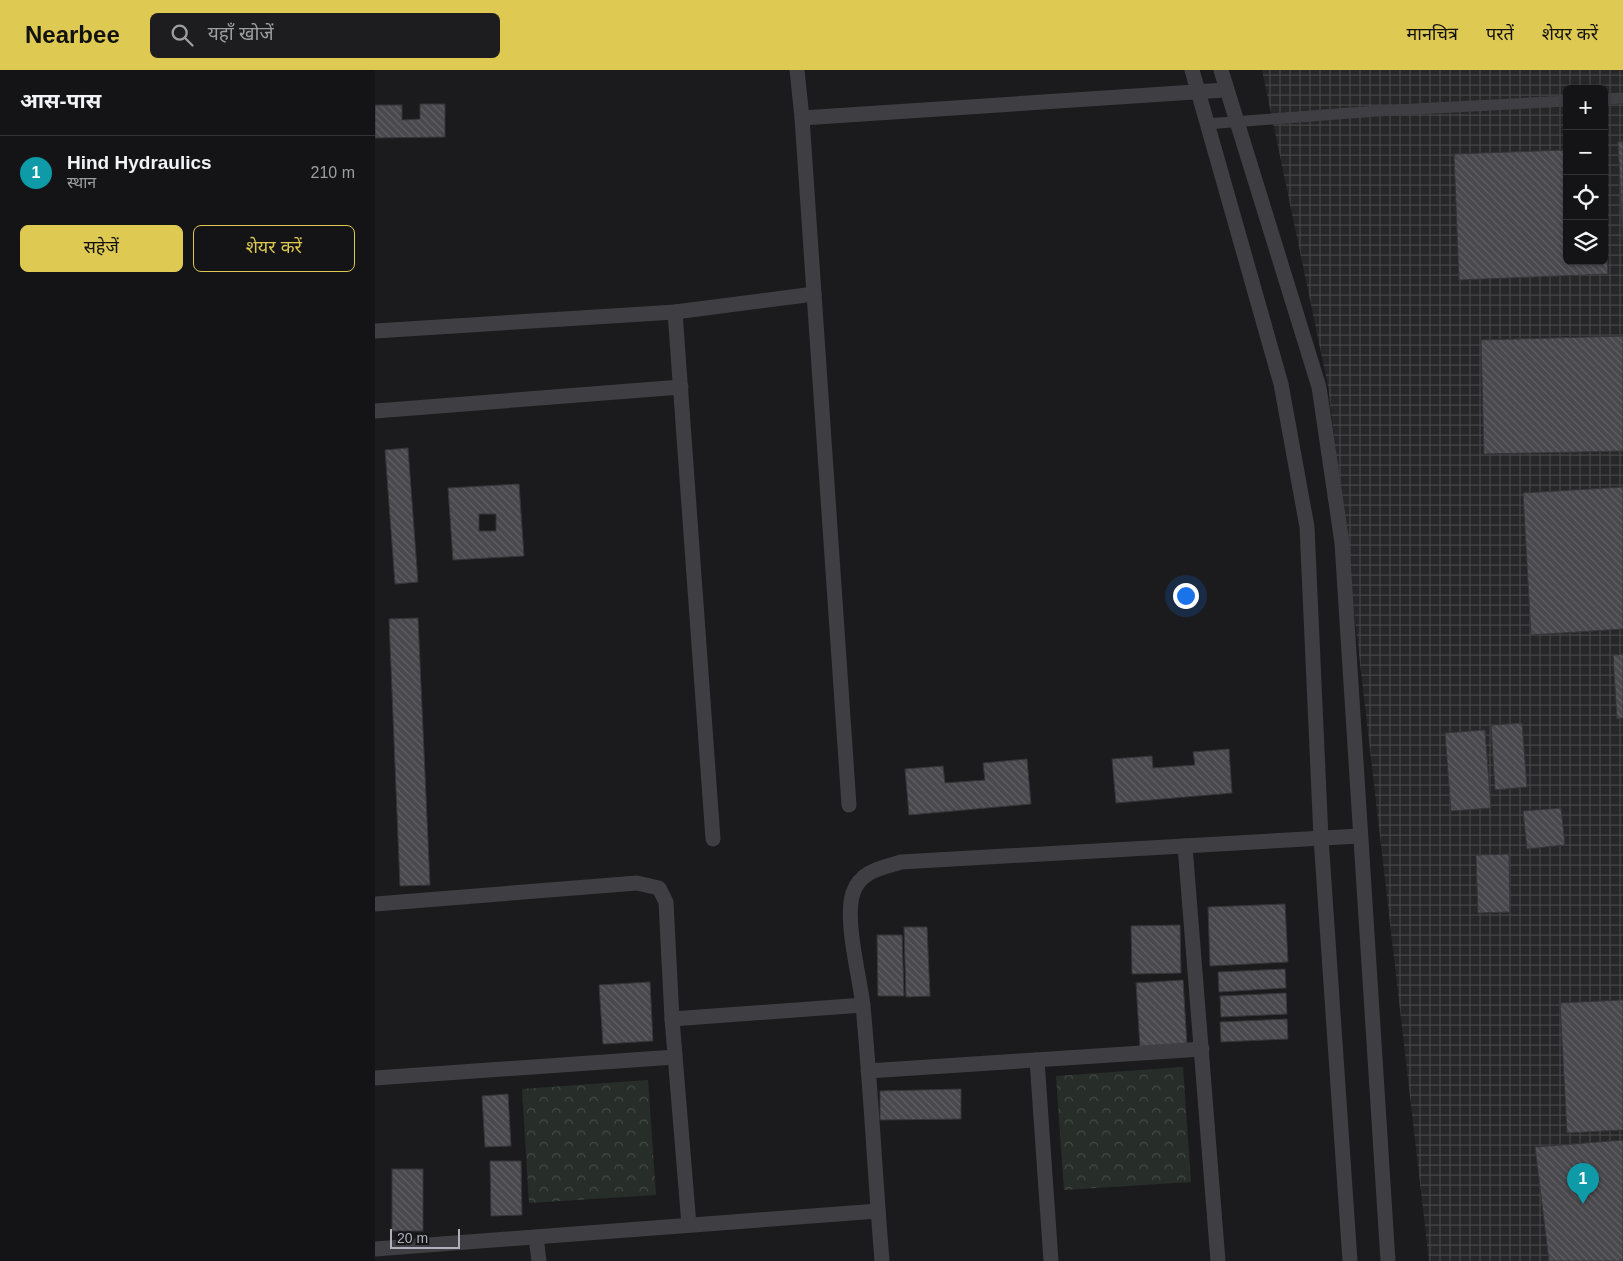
<!DOCTYPE html>
<html lang="hi">
<head>
<meta charset="utf-8">
<style>
	body { margin:0; font-family:Helvetica,"Noto Sans Devanagari",sans-serif; background:#1d1d1f; color:#f1f3f6 }
	.controls { position:absolute; right:15px; top:15px; display:grid; overflow:hidden; border-radius:8px; box-shadow:0 1px 4px #0004 }
	.controls button { width:45px; height:45px; display:grid; place-items:center; padding:0; border:0; border-bottom:1px solid #333335; background:#141416; color:#f1f3f6; font:25px sans-serif }
	.scale { position:absolute; left:15px; bottom:12px; width:70px; box-sizing:border-box; padding-left:5px; border:2px solid #afb0bb; border-top:0; font-size:14px; line-height:18px; white-space:nowrap; color:#afb0bb; -webkit-text-stroke:4px #161618; paint-order:stroke }
	.you { position:absolute; left:810px; top:525px; width:18px; height:18px; margin:-12px; border:4px solid #fff; border-radius:50%; background:#1a73e8; box-shadow:0 0 0 8px #1a73e833 }
	.badge { display:grid; place-items:center; width:32px; height:32px; border-radius:50%; background:#dec952; color:#fff; font-size:16px; font-weight:700 }
	.pin { position:absolute; translate:-50% -41px; filter:drop-shadow(0 1px 2px #0008) }
	.pin::after { content:''; position:absolute; top:26px; width:18px; height:15px; background:inherit; clip-path:polygon(0 0,100% 0,50% 100%) }
	.list { margin:0; padding:0; list-style:none }
	h2 { display:flex; justify-content:space-between; align-items:center; height:65px; margin:0; padding:0 20px; font-size:21px }
	h2 small { font-size:16px; font-weight:400; color:#9d9ea1 }
	.list li { display:grid; grid-template-columns:32px 1fr auto; gap:15px; align-items:center; box-sizing:border-box; height:75px; padding:0 20px; border-top:1px solid #333335 }
	.list b { display:block; font-size:19px; white-space:nowrap }
	.list p { margin:0; font-size:16px; white-space:nowrap; color:#9d9ea1 }
	.list em { font-size:16px; font-style:normal; color:#9d9ea1 }
	.actions { display:flex; gap:10px; padding:15px 20px }
	.actions a { flex:1; padding:11px 0; border:1px solid #dec952; border-radius:8px; text-align:center; font-size:18px; color:#dec952 }
	.actions .main { background:#dec952; color:#111 }
	.icon { flex:none; width:28px; height:28px; fill:none; stroke:currentColor; stroke-width:2; stroke-linecap:round; stroke-linejoin:round }
	.map { position:relative; flex:none; width:1248px; height:1191px; overflow:hidden }
	header { display:flex; align-items:center; gap:30px; box-sizing:border-box; height:70px; padding:0 25px; background:#dec952; color:#111 }
	header strong { font-size:24px }
	nav { display:flex; gap:28px; margin-inline-start:auto; font-size:18px }
	.search { width:350px; height:45px; background:#1d1d1f; display:flex; align-items:center; gap:12px; box-sizing:border-box; padding:0 18px; border-radius:8px; color:#9d9ea1; font-size:19px }
	main { display:flex }
	aside { flex:1; background:#141416 }
	.map>svg:first-child { display:block }
	.industrial { fill:url(#industrial-grid); fill-rule:evenodd }
	.park { fill:url(#park-crowns) }
	.building { fill:url(#building-back-hatch); stroke:#363539; fill-rule:evenodd }
	.lines { fill:none; stroke-linecap:round; stroke-linejoin:round }
	.service { stroke:#3e3e43; stroke-width:11 }
	.minor { stroke:#3e3e43; stroke-width:15 }
	.tertiary { stroke:#3e3e43; stroke-width:15 }
</style>
</head>
<body>
<header>
<strong>Nearbee</strong>
<div class="search"><svg class="icon" aria-label="search" viewBox="0 0 24 24"><circle cx="10" cy="10" r="6"/><path d="M15 15l6 6"/></svg>यहाँ खोजें</div>
<nav><a>मानचित्र</a><a>परतें</a><a>शेयर करें</a></nav>
</header>
<main>
<aside>
<h2>आस-पास<small></small></h2>
<ul class="list">
<li><span class="badge" style="background:#0f9aa8">1</span><div><b>Hind Hydraulics</b><p>स्थान</p></div><em>210 m</em></li>
</ul>
<div class="actions"><a class="main">सहेजें</a><a>शेयर करें</a></div>
</aside>
<div class="map">
<svg width="1248" height="1191" viewBox="0 0 1248 1191">
	<defs>
		<pattern id="industrial-grid" width="8" height="8" patternUnits="userSpaceOnUse" patternTransform="scale(1.25)"><rect width="8" height="8" fill="#27272a"/><path d="M0 4h8M4 0v8" fill="none" stroke="#444447"/></pattern>
		<pattern id="park-crowns" width="20" height="18" patternUnits="userSpaceOnUse" patternTransform="scale(1.25)"><rect width="20" height="18" fill="#272e29"/><path d="M2 6a3 3 0 1 1 6 0M12 15a3 3 0 1 1 6 0" fill="none" stroke="#444a46"/></pattern>
		<pattern id="building-back-hatch" width="6" height="6" patternUnits="userSpaceOnUse" patternTransform="scale(1.25)"><rect width="6" height="6" fill="#49484d"/><path d="M-1 5l2 2M0 0l6 6M5-1l2 2" fill="none" stroke="#616065"/></pattern>
	</defs>
	<rect width="100%" height="100%" fill="#1b1b1d"/>
	<!-- industrial -->
	<path class="industrial" d="M 887,0 L 1248,0 L 1248,1191 L 1054,1191 L 953,316 ZM 1192,19 L 1229,19 L 1229,191 L 1192,191 Z"/>
	<!-- park -->
	<g class="park">
		<path d="M 808,997 L 816,1112 L 689,1120 L 681,1006 Z"/>
		<path d="M 273,1010 L 281,1125 L 154,1133 L 147,1019 Z"/>
	</g>
	<!-- building -->
	<g class="building">
		<path d="M 45,34 L 70,34 L 70,67 L 0,68 L 0,35 L 27,35 L 27,50 L 45,49 Z"/>
		<path d="M 1248,71 L 1248,170 L 1243,72 Z"/>
		<path d="M 1192,80 L 1192,191 L 1229,191 L 1229,106 L 1233,204 L 1084,210 L 1079,84 Z"/>
		<path d="M 1248,266 L 1248,381 L 1109,384 L 1106,270 Z"/>
		<path d="M 33,378 L 43,512 L 20,514 L 10,380 Z"/>
		<path d="M 144,414 L 149,486 L 78,490 L 73,418 ZM 104,444 L 121,444 L 121,461 L 104,461 Z"/>
		<path d="M 1248,417 L 1248,559 L 1156,565 L 1148,423 Z"/>
		<path d="M 43,548 L 55,815 L 25,816 L 14,549 Z"/>
		<path d="M 1248,584 L 1248,648 L 1242,649 L 1238,585 Z"/>
		<path d="M 1147,653 L 1152,717 L 1120,720 L 1116,655 Z"/>
		<path d="M 1110,660 L 1116,738 L 1076,741 L 1070,663 Z"/>
		<path d="M 854,679 L 857,723 L 741,733 L 737,689 L 777,686 L 778,698 L 820,695 L 818,682 Z"/>
		<path d="M 652,689 L 656,734 L 534,745 L 530,699 L 568,696 L 570,713 L 610,710 L 608,693 Z"/>
		<path d="M 1186,738 L 1190,775 L 1152,779 L 1148,741 Z"/>
		<path d="M 1134,784 L 1135,842 L 1103,843 L 1101,785 Z"/>
		<path d="M 910,834 L 913,892 L 835,896 L 833,837 Z"/>
		<path d="M 805,855 L 806,903 L 757,904 L 756,856 Z"/>
		<path d="M 529,857 L 552,857 L 555,926 L 531,927 Z"/>
		<path d="M 502,865 L 527,865 L 529,926 L 503,926 Z"/>
		<path d="M 910,899 L 911,918 L 844,922 L 843,902 Z"/>
		<path d="M 808,910 L 812,975 L 765,978 L 761,913 Z"/>
		<path d="M 275,912 L 278,971 L 228,974 L 224,915 Z"/>
		<path d="M 911,923 L 912,944 L 846,947 L 845,926 Z"/>
		<path d="M 1248,930 L 1248,1060 L 1192,1063 L 1185,933 Z"/>
		<path d="M 912,949 L 913,969 L 846,972 L 845,952 Z"/>
		<path d="M 586,1019 L 586,1049 L 505,1050 L 505,1021 Z"/>
		<path d="M 133,1024 L 136,1076 L 110,1077 L 107,1026 Z"/>
		<path d="M 1248,1070 L 1248,1191 L 1174,1191 L 1160,1077 Z"/>
		<path d="M 115,1091 L 146,1091 L 147,1145 L 116,1146 Z"/>
		<rect x="17" y="1099" width="31" height="62"/>
	</g>
	<g class="lines">
		<!-- service -->
		<g class="service">
			<path d="M 1229,29 L 1248,28"/>
			<path d="M 831,54 L 1002,41 L 1192,31"/>
		</g>
		<!-- minor -->
		<g class="minor">
			<path d="M 422,0 L 427,48 L 474,735"/>
			<path d="M 427,48 L 850,20"/>
			<path d="M 300,242 L 338,769"/>
			<path d="M 0,261 L 300,242 L 439,224"/>
			<path d="M 0,341 L 306,317"/>
			<path d="M 810,776 L 843,1191"/>
			<path d="M 0,834 L 262,813 L 284,818 L 291,832 L 297,949 L 314,1155"/>
			<path d="M 297,949 L 488,935"/>
			<path d="M 662,990 L 676,1191"/>
			<path d="M 493,1001 L 827,979"/>
			<path d="M 0,1008 L 300,987"/>
			<path d="M 161,1167 L 164,1191"/>
			<path d="M 0,1179 L 503,1141"/>
			<path d="M 507,1191 C 500,1106 496,1021 488,936 C 485,908 469,849 478,823 C 485,801 506,798 526,792 L 984,766"/>
		</g>
		<!-- tertiary -->
		<g class="tertiary">
			<path d="M 817,0 L 906,314 L 932,457 L 946,768 L 975,1191"/>
			<path d="M 846,0 L 944,317 L 967,473 L 1013,1191"/>
		</g>
	</g>
</svg>
<div class="controls">
<button>+</button>
<button>−</button>
<button><svg class="icon" aria-label="locate" viewBox="0 0 24 24"><circle cx="12" cy="12" r="6"/><path d="M12 2v4M12 18v4M2 12h4M18 12h4"/></svg></button>
<button><svg class="icon" aria-label="layers" viewBox="0 0 24 24"><path d="M12 4l9 5-9 5-9-5zM3 14l9 5 9-5"/></svg></button>
</div>
<div class="scale">20 m</div>
<div class="you"></div>
<div class="pin badge" style="left:1208px;top:1134px;background:#0f9aa8">1</div>
</div>
</main>
</body>
</html>
